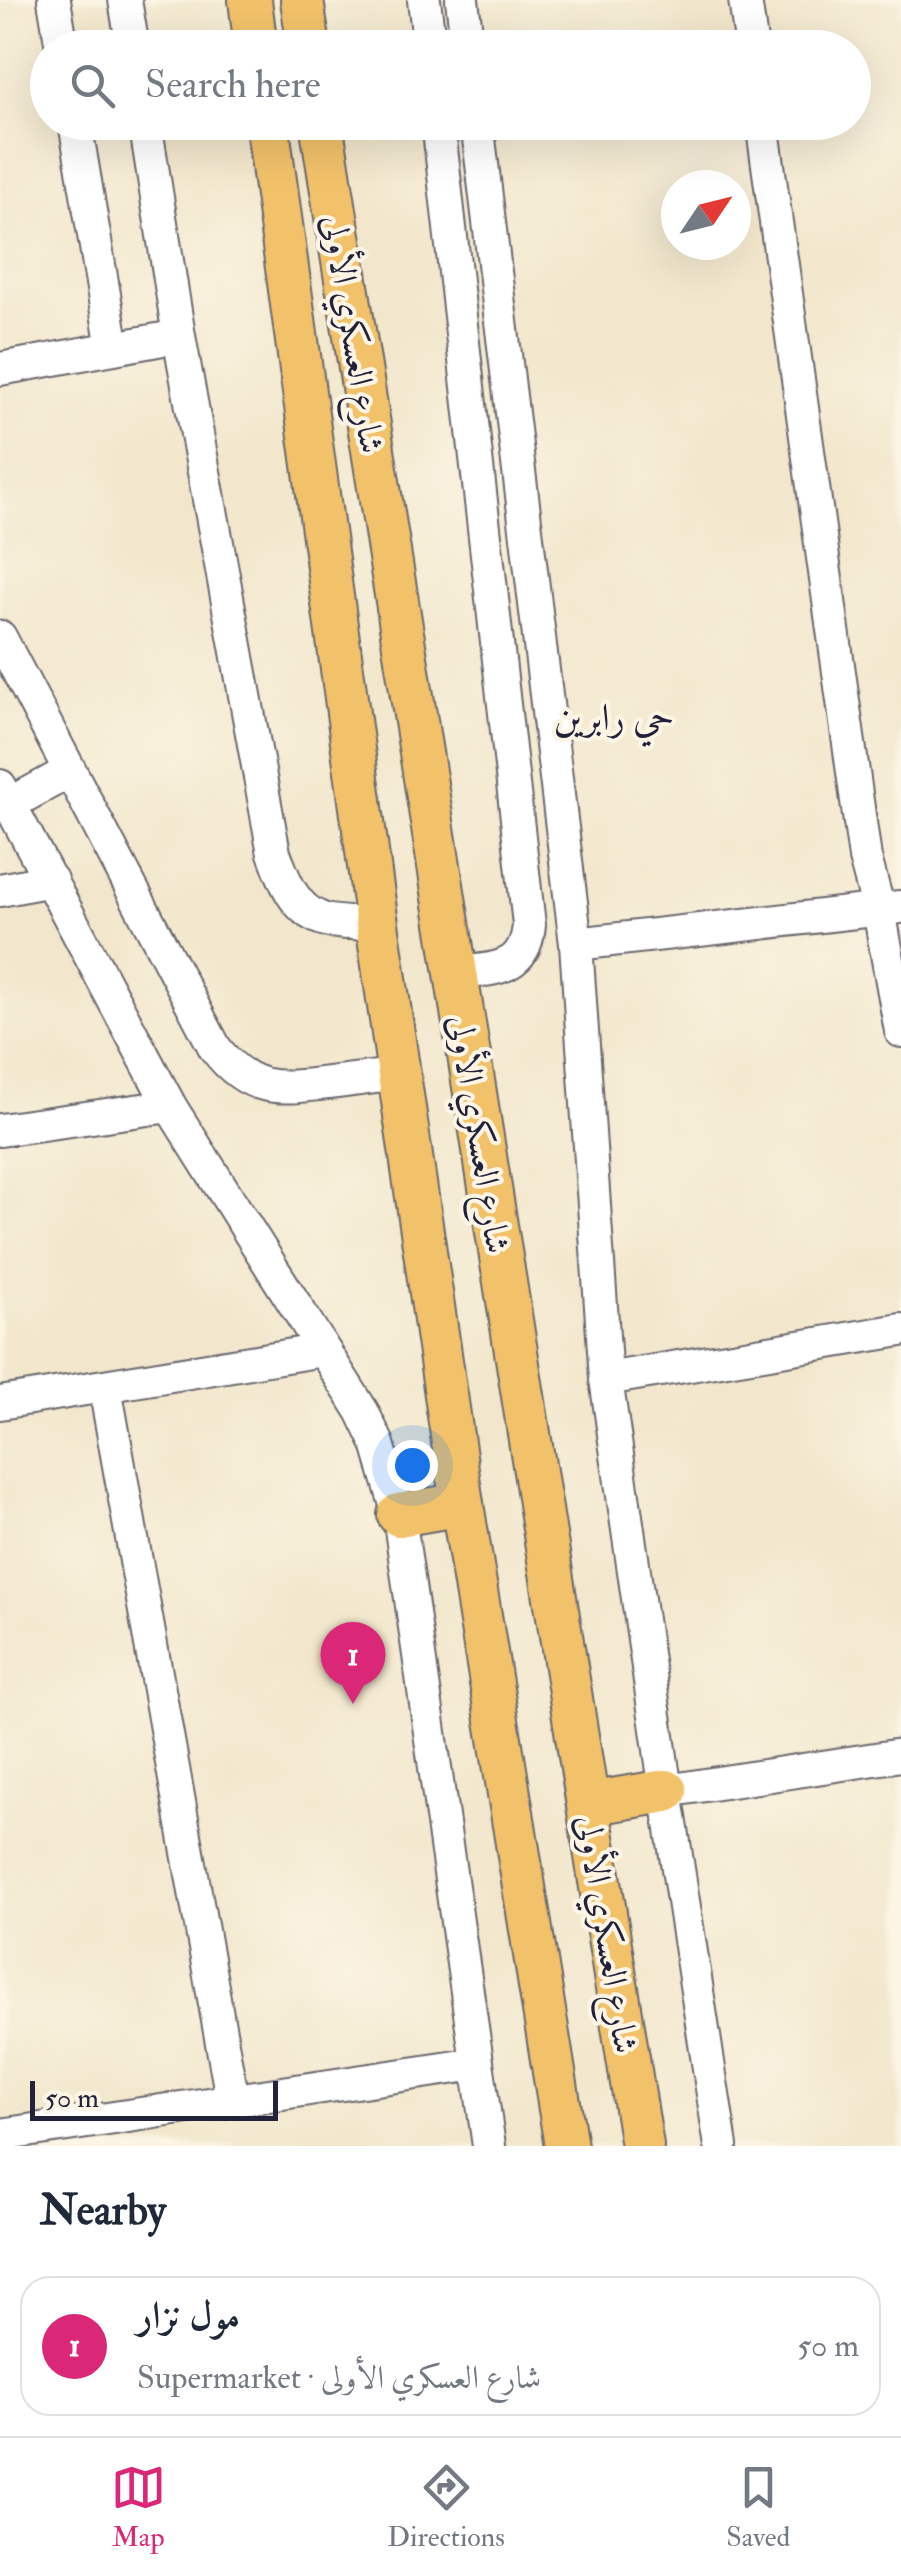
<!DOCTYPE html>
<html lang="en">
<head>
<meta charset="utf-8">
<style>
	body { margin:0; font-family:"IM FELL Double Pica",Amiri,serif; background:#f6f6f7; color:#1f2937 }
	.compass { position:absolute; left:661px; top:170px; width:90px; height:90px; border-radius:50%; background:#fff; box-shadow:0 10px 40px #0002; rotate:55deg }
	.scale { position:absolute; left:30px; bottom:25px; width:248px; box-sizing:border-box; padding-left:10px; border:5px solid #22223b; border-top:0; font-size:28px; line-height:35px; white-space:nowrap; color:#22223b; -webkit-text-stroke:8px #fcf5e5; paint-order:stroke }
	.you { position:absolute; left:412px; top:1465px; width:35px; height:35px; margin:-25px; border:8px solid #fff; border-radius:50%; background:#1a73e8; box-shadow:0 0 0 15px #1a73e833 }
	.badge { display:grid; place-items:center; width:65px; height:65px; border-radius:50%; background:#db2777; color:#fff; font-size:32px; font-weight:700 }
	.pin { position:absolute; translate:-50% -82px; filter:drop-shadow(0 2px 5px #0008) }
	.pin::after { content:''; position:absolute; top:52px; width:35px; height:30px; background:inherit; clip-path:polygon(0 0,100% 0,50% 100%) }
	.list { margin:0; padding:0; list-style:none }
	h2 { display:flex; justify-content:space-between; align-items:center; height:130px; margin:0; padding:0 40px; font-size:42px }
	h2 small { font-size:32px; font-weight:400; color:#747a83 }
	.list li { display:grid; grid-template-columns:65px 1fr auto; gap:30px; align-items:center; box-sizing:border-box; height:140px; margin:0 20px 20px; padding:0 20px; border:2px solid #e0e1e3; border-radius:30px }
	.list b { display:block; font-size:38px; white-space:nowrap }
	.list p { margin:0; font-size:32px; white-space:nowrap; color:#747a83 }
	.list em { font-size:32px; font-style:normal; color:#747a83 }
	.icon { flex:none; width:55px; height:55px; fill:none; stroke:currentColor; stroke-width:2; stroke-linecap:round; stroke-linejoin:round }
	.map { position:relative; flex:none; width:901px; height:2146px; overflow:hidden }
	.search { position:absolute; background:#fff; box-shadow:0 10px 40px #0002; left:30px; right:30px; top:30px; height:110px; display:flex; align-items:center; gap:25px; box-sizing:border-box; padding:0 35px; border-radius:55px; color:#747a83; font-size:38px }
	.sheet { height:290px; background:#fff }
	nav { display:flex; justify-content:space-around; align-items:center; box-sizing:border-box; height:140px; border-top:2px solid #e0e1e3; background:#fff; font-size:28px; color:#747a83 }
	nav a { display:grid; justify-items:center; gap:5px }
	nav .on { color:#db2777 }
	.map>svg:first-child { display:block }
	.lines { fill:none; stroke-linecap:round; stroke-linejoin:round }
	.minor-casing { stroke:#6b676e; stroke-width:36 }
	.major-casing { stroke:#6b676e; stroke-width:46 }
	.minor { stroke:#fff; stroke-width:32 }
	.major { stroke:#f2c26a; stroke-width:42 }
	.labels { text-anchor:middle; stroke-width:8; stroke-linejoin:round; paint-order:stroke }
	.street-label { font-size:35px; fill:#22223b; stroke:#fcf5e5 }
	.neighbourhood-label { font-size:38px; fill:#22223b; stroke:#fcf5e5 }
</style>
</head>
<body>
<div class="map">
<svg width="901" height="2146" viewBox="0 0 901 2146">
	<rect width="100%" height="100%" fill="#fcf5e5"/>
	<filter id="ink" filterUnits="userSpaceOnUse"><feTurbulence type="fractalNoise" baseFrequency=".01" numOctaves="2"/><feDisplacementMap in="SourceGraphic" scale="20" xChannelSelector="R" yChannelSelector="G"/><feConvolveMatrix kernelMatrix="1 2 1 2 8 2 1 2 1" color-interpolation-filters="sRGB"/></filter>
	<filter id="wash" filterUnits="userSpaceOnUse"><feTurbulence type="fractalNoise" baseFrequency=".0048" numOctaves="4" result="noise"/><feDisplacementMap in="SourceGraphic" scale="40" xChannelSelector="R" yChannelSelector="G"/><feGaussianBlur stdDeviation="2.25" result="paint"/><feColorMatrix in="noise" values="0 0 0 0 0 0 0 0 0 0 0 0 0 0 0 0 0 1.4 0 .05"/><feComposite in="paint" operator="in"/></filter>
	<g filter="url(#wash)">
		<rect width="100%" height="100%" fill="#f2e7cc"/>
	</g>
	<g filter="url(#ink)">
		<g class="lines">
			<defs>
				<g id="minor">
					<path d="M 54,0 L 62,48"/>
					<path d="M 125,0 L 133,48"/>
					<path d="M 424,0 L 430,48"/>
					<path d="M 462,0 L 468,48"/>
					<path d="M 745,0 L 752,48"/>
					<path d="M 75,122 L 113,348"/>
					<path d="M 145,122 L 179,336 L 274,853 C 283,877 293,908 320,918 C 333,924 362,923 377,924"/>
					<path d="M 438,122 L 529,925 C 525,972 492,969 454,973"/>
					<path d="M 477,122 L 576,944 L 606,1379 L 666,1791 L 721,2146"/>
					<path d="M 762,122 L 865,858 L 879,910 L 901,1031"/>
					<path d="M 0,369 L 179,336"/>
					<path d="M 0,637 L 215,1048 C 249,1093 278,1089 329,1083 C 353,1080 376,1077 400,1074"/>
					<path d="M 0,786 L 170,1106 L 362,1411 L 378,1444 L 399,1515 L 489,2146"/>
					<path d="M 10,804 L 70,771"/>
					<path d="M 0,890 L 51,880"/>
					<path d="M 576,944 L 900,907"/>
					<path d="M 0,1130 L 170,1106"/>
					<path d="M 606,1379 L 901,1330"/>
					<path d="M 105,1387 L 232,2099"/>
					<path d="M 0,1403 L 323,1350"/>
					<path d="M 666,1791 L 901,1755"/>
					<path d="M 0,2135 L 477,2064"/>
				</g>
				<g id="major">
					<path d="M 250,0 L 256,48"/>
					<path d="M 302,0 L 309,48"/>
					<path d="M 267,122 L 377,924 L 462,1504 L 566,2146"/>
					<path d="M 321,122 L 642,2146"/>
					<path d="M 399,1515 L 462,1504"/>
					<path d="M 588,1804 L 666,1791"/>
				</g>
			</defs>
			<!-- minor casing -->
			<use href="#minor" class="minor-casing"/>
			<!-- major casing -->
			<use href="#major" class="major-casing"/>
			<!-- minor -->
			<use href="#minor" class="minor"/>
			<!-- major -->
			<use href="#major" class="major"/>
		</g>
	</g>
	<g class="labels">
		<!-- street labels -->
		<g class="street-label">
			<text transform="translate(354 334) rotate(81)" y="12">شارع العسكري الأولى</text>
			<text transform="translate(480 1134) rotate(81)" y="12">شارع العسكري الأولى</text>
			<text transform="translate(608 1934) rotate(81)" y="12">شارع العسكري الأولى</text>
		</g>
		<!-- neighbourhood labels -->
		<g class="neighbourhood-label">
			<text x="614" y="730">حي رابرين</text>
		</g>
	</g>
</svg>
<svg class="compass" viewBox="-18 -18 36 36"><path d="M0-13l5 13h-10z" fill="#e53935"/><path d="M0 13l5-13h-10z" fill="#747a83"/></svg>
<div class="scale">50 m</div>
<div class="you"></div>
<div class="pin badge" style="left:353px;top:1704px">1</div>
<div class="search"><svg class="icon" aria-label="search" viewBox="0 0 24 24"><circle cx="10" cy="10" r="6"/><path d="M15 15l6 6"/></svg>Search here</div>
</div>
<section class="sheet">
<h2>Nearby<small></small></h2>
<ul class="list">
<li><span class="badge">1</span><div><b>مول نزار</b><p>Supermarket · شارع العسكري الأولى</p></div><em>50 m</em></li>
</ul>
</section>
<nav>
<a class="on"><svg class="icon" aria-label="map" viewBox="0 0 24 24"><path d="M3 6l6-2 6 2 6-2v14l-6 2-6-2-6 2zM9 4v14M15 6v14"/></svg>Map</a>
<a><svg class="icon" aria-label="directions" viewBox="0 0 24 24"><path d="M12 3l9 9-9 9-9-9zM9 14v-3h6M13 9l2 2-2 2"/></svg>Directions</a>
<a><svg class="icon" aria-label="saved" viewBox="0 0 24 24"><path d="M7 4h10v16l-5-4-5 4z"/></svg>Saved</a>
</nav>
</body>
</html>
